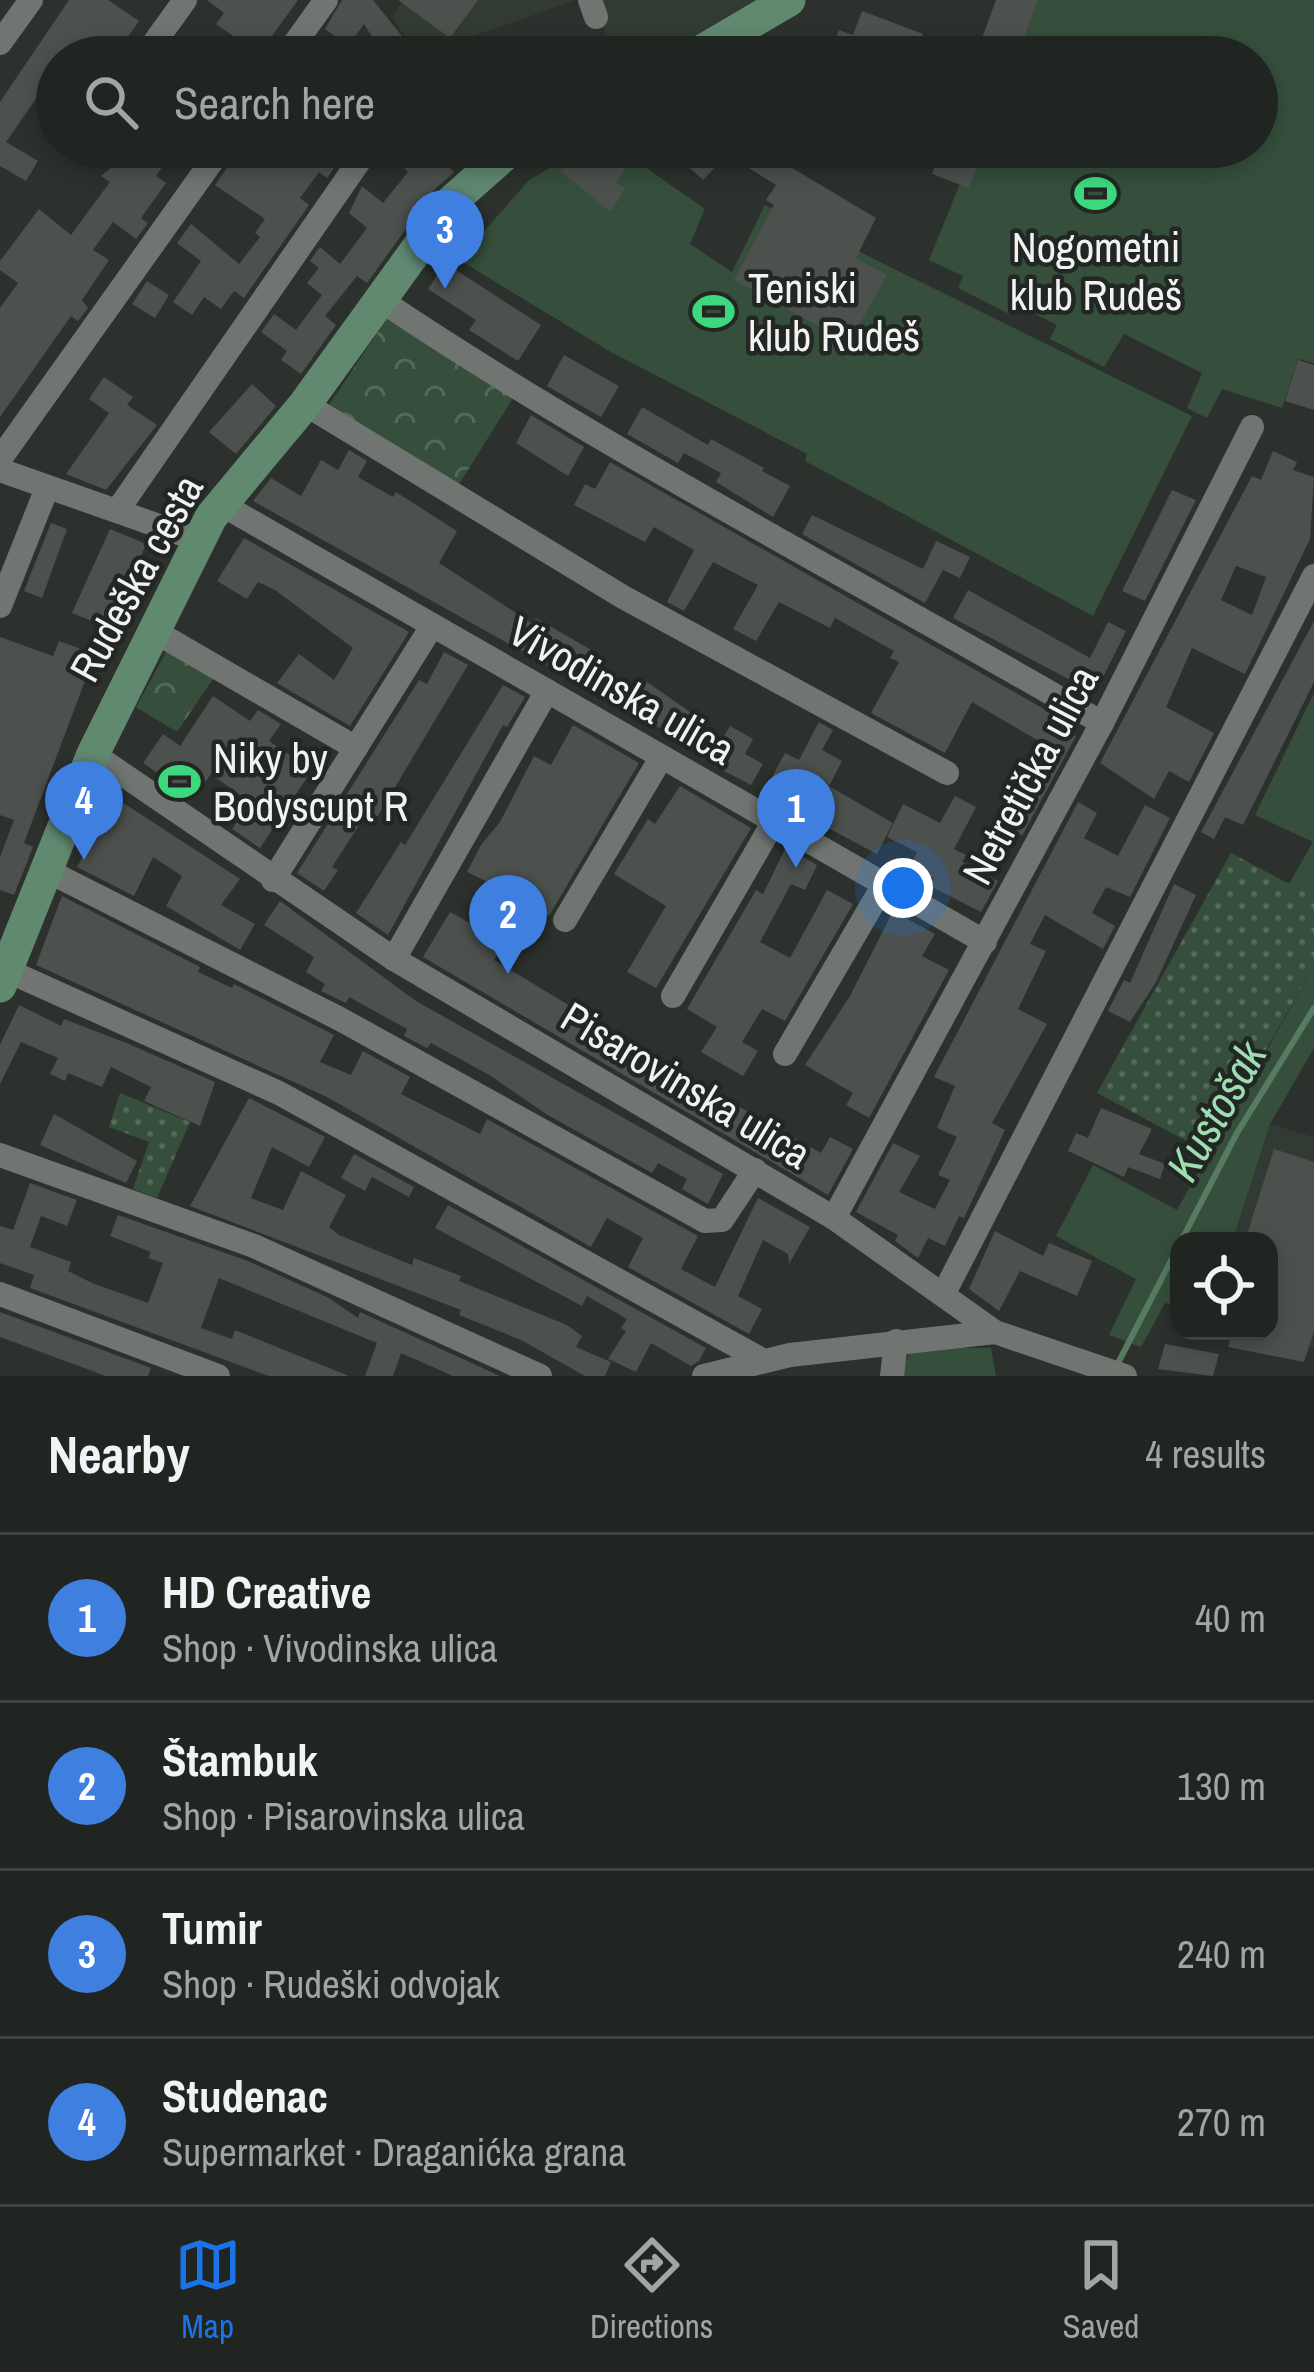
<!DOCTYPE html>
<html lang="en">
<head>
<meta charset="utf-8">
<style>
	body { margin:0; font-family:"Archivo Narrow",sans-serif; background:#292d2a; color:#f1f3f6 }
	.controls { position:absolute; right:36px; bottom:36px; display:grid; overflow:hidden; border-radius:24px; box-shadow:0 6px 18px #0003 }
	.controls button { width:108px; height:108px; display:grid; place-items:center; padding:0; border:0; border-bottom:3px solid #3e4240; background:#212522; color:#f1f3f6; font:60px sans-serif }
	.you { position:absolute; left:903px; top:888px; width:42px; height:42px; margin:-30px; border:9px solid #fff; border-radius:50%; background:#1a73e8; box-shadow:0 0 0 18px #1a73e833 }
	.badge { display:grid; place-items:center; width:78px; height:78px; border-radius:50%; background:#1a73e8; color:#fff; font-size:39px; font-weight:700 }
	.pin { position:absolute; translate:-50% -99px; filter:drop-shadow(0 3px 6px #0008) }
	.pin::after { content:''; position:absolute; top:63px; width:42px; height:36px; background:inherit; clip-path:polygon(0 0,100% 0,50% 100%) }
	.list { margin:0; padding:0; list-style:none }
	h2 { display:flex; justify-content:space-between; align-items:center; height:156px; margin:0; padding:0 48px; font-size:51px }
	h2 small { font-size:39px; font-weight:400; color:#a2a5a5 }
	.list li { display:grid; grid-template-columns:78px 1fr auto; gap:36px; align-items:center; box-sizing:border-box; height:168px; padding:0 48px; border-top:3px solid #3e4240 }
	.list b { display:block; font-size:45px; white-space:nowrap }
	.list p { margin:0; font-size:39px; white-space:nowrap; color:#a2a5a5 }
	.list em { font-size:39px; font-style:normal; color:#a2a5a5 }
	.icon { flex:none; width:66px; height:66px; fill:none; stroke:currentColor; stroke-width:2; stroke-linecap:round; stroke-linejoin:round }
	.map { position:relative; flex:none; width:1314px; height:1376px; overflow:hidden }
	.search { position:absolute; background:#212522; box-shadow:0 6px 18px #0003; left:36px; right:36px; top:36px; height:132px; display:flex; align-items:center; gap:30px; box-sizing:border-box; padding:0 42px; border-radius:66px; color:#a2a5a5; font-size:45px }
	.sheet { height:828px; background:#212522 }
	nav { display:flex; justify-content:space-around; align-items:center; box-sizing:border-box; height:168px; border-top:3px solid #3e4240; background:#212522; font-size:33px; color:#a2a5a5 }
	nav a { display:grid; justify-items:center; gap:6px }
	nav .on { color:#1a73e8 }
	.map>svg:first-child { display:block }
	.built { fill:#313b33 }
	.grass { fill:#354f3c }
	.forest { fill:url(#forest-crowns) }
	.garden { fill:url(#garden-dots) }
	.lines { fill:none; stroke-linecap:round; stroke-linejoin:round }
	.stream { stroke:#577b61; stroke-width:6 }
	.building { fill:#4c514d; fill-rule:evenodd }
	.street { stroke:#707571; stroke-width:24 }
	.secondary { stroke:#608970; stroke-width:33 }
	.labels { text-anchor:middle; stroke-width:9; stroke-linejoin:round; paint-order:stroke }
	.poi-label { font-size:42px; fill:#f0f3f1; stroke:#232724; text-anchor:start }
	.street-label { font-size:42px; fill:#f0f3f1; stroke:#232724 }
	.water-label { font-size:45px; font-style:italic; fill:#9fdcb0; stroke:#232724 }
</style>
</head>
<body>
<div class="map">
<svg width="1314" height="1376" viewBox="0 0 1314 1376">
	<defs>
		<pattern id="forest-crowns" width="20" height="18" patternUnits="userSpaceOnUse" patternTransform="scale(3)"><rect width="20" height="18" fill="#354f3c"/><path d="M2 6a3 3 0 1 1 6 0M12 15a3 3 0 1 1 6 0" fill="none" stroke="#536959"/></pattern>
		<pattern id="garden-dots" width="8" height="8" patternUnits="userSpaceOnUse" patternTransform="scale(3)"><rect width="8" height="8" fill="#354f3c"/><path d="M2 2h.1M6 6h.1" fill="none" stroke="#536959" stroke-width="1.8" stroke-linecap="round"/></pattern>
	</defs>
	<rect width="100%" height="100%" fill="#2c312d"/>
	<!-- built -->
	<g class="built">
		<path d="M 404,0 L 576,0 L 417,56 L 392,16 Z"/>
		<path d="M 590,0 L 761,0 L 733,21 L 653,57 L 618,57 Z"/>
		<path d="M 1270,1124 L 1314,1137 L 1314,1348 L 1260,1331 L 1269,1331 L 1269,1241 L 1213,1241 L 1215,1234 L 1232,1239 Z"/>
	</g>
	<!-- grass -->
	<g class="grass">
		<path d="M 1038,0 L 1314,0 L 1314,363 L 1298,359 L 1282,408 L 1222,389 L 1207,418 L 1187,408 L 1202,373 L 1124,334 L 1104,367 L 1050,339 L 1057,325 L 1016,304 L 1009,314 L 958,288 L 963,276 L 929,260 L 960,184 L 969,187 L 984,147 L 1257,147 L 1257,57 L 1017,57 Z"/>
		<path d="M 585,148 L 618,148 L 705,209 L 690,244 L 732,272 L 765,205 L 1192,416 L 1093,616 L 805,461 L 807,454 L 611,352 L 459,260 L 529,180 Z"/>
		<path d="M 1314,693 L 1314,897 L 1289,884 L 1313,842 L 1255,815 Z"/>
		<path d="M 1314,966 L 1314,1048 L 1270,1124 L 1233,1239 L 1216,1234 L 1213,1241 L 1179,1241 L 1179,1306 L 1165,1303 L 1141,1347 L 1109,1335 L 1136,1279 L 1056,1236 L 1093,1165 L 1177,1210 Z"/>
		<path d="M 910,1348 L 991,1348 L 996,1376 L 902,1376 Z"/>
	</g>
	<!-- forest -->
	<g class="forest">
		<path d="M 388,317 L 513,398 L 456,489 L 329,405 Z"/>
		<path d="M 170,645 L 217,673 L 177,732 L 136,707 Z"/>
	</g>
	<!-- garden -->
	<g class="garden">
		<path d="M 1231,853 L 1314,897 L 1314,966 L 1207,1152 L 1097,1093 Z"/>
		<path d="M 120,1093 L 190,1122 L 157,1198 L 133,1189 L 149,1142 L 109,1127 Z"/>
	</g>
	<g class="lines">
		<!-- stream -->
		<path class="stream" d="M 1116,1367 L 1237,1133 L 1314,1008"/>
	</g>
	<!-- building -->
	<g class="building">
		<path d="M 69,0 L 108,0 L 139,21 L 125,41 L 132,45 L 128,57 L 87,57 L 72,47 L 65,57 L 57,57 L 57,105 L 40,93 L 6,142 L 38,161 L 26,181 L 0,166 L 0,102 Z"/>
		<path d="M 207,0 L 298,0 L 259,54 L 216,24 L 224,13 Z"/>
		<path d="M 342,0 L 373,0 L 409,45 L 385,57 L 364,24 L 348,46 L 325,29 Z"/>
		<path d="M 398,0 L 478,0 L 450,38 Z"/>
		<path d="M 996,0 L 1038,0 L 1017,57 L 975,57 Z"/>
		<path d="M 862,11 L 923,34 L 915,57 L 819,57 L 826,38 L 835,41 L 839,30 L 853,35 Z"/>
		<path d="M 143,147 L 176,147 L 156,176 L 166,183 L 141,218 L 148,223 L 136,239 L 113,222 L 93,250 L 109,260 L 82,300 L 88,308 L 78,321 L 71,316 L 0,417 L 0,308 L 18,283 L 0,270 L 0,261 L 39,209 L 71,235 L 110,182 L 101,176 L 126,155 L 134,160 Z"/>
		<path d="M 242,147 L 349,147 L 327,178 L 319,172 L 300,198 L 309,205 L 244,298 L 234,291 L 221,309 L 204,297 L 192,315 L 173,302 L 201,261 L 177,243 L 191,224 L 239,264 L 260,237 L 255,233 L 265,219 L 215,185 Z"/>
		<path d="M 385,147 L 429,147 L 454,172 L 434,190 L 367,283 L 357,276 L 325,316 L 336,325 L 301,374 L 281,360 L 287,351 L 261,332 L 274,314 L 296,330 L 322,295 L 307,283 L 319,268 L 310,261 L 320,247 L 340,264 L 367,228 L 349,213 L 362,186 L 383,203 L 408,172 Z"/>
		<path d="M 667,147 L 698,147 L 717,165 L 703,180 Z"/>
		<path d="M 716,147 L 757,147 L 876,218 L 856,258 L 887,275 L 849,343 L 734,280 L 774,205 L 766,200 L 776,185 Z"/>
		<path d="M 942,147 L 984,147 L 969,188 L 932,174 Z"/>
		<path d="M 609,151 L 624,159 L 625,168 L 616,183 L 625,188 L 611,212 L 560,171 L 583,153 L 606,156 Z"/>
		<path d="M 445,263 L 541,325 L 518,361 L 469,330 L 476,320 L 428,289 Z"/>
		<path d="M 147,281 L 169,295 L 155,318 L 132,304 Z"/>
		<path d="M 564,355 L 619,386 L 601,417 L 547,386 Z"/>
		<path d="M 1298,360 L 1314,365 L 1314,410 L 1285,401 Z"/>
		<path d="M 104,377 L 133,397 L 127,405 L 157,425 L 106,490 L 66,474 L 109,413 L 89,399 Z"/>
		<path d="M 252,384 L 276,406 L 236,454 L 209,432 Z"/>
		<path d="M 642,407 L 708,445 L 711,439 L 764,468 L 762,471 L 790,486 L 773,517 L 716,482 L 721,473 L 684,453 L 678,463 L 627,434 Z"/>
		<path d="M 531,415 L 584,447 L 568,476 L 516,443 Z"/>
		<path d="M 349,450 L 367,461 L 358,477 L 393,497 L 396,492 L 457,531 L 439,563 L 533,624 L 536,618 L 605,658 L 588,688 L 253,501 L 271,478 L 301,496 L 321,460 L 338,470 Z"/>
		<path d="M 1273,451 L 1297,462 L 1293,470 L 1314,477 L 1310,539 L 1245,674 L 1192,648 L 1166,707 L 1214,733 L 1189,782 L 1169,771 L 1154,799 L 1100,763 L 1252,476 L 1261,480 ZM 1236,566 L 1266,577 L 1252,615 L 1221,600 Z"/>
		<path d="M 610,462 L 1058,717 L 1054,725 L 1076,736 L 1022,836 L 1000,824 L 1044,744 L 972,702 L 945,753 L 871,713 L 899,662 L 890,658 L 894,651 L 835,618 L 830,628 L 779,602 L 756,641 L 733,629 L 758,585 L 713,562 L 684,611 L 667,602 L 694,550 L 654,527 L 645,542 L 574,505 L 585,484 L 595,489 Z"/>
		<path d="M 1172,490 L 1196,500 L 1145,601 L 1122,591 Z"/>
		<path d="M 812,515 L 923,569 L 936,541 L 970,557 L 960,578 L 943,570 L 925,603 L 802,534 Z"/>
		<path d="M 51,523 L 67,529 L 42,598 L 24,591 Z"/>
		<path d="M 110,529 L 146,544 L 112,629 L 72,613 Z"/>
		<path d="M 244,538 L 409,632 L 350,726 L 277,683 L 299,654 L 334,680 L 353,648 L 275,590 L 258,582 L 247,599 L 217,581 Z"/>
		<path d="M 968,590 L 1090,658 L 1108,622 L 1126,631 L 1095,693 L 953,618 Z"/>
		<path d="M 1314,621 L 1314,682 L 1243,825 L 1225,817 L 1214,839 L 1201,832 Z"/>
		<path d="M 0,637 L 53,656 L 59,641 L 95,654 L 24,843 L 33,847 L 14,895 L 0,890 L 0,857 L 14,820 L 0,815 Z"/>
		<path d="M 444,652 L 468,665 L 376,819 L 367,813 L 332,867 L 338,870 L 324,891 L 297,873 L 419,680 L 427,684 Z"/>
		<path d="M 647,682 L 693,714 L 690,720 L 723,738 L 730,726 L 753,739 L 745,754 L 763,764 L 751,785 L 709,763 L 713,756 L 630,712 Z"/>
		<path d="M 503,685 L 525,697 L 507,727 L 503,725 L 388,935 L 356,913 L 401,842 L 405,845 Z"/>
		<path d="M 213,696 L 250,721 L 258,710 L 281,724 L 269,741 L 312,770 L 260,848 L 232,829 L 251,803 L 211,774 L 194,798 L 143,763 L 163,734 L 180,746 Z"/>
		<path d="M 819,722 L 833,730 L 822,750 L 842,761 L 829,786 L 893,823 L 877,854 L 798,812 L 808,794 L 773,775 L 785,753 L 799,760 Z"/>
		<path d="M 573,725 L 639,763 L 549,916 L 528,905 L 494,960 L 640,1048 L 635,1055 L 736,1111 L 738,1106 L 821,1153 L 830,1137 L 853,1149 L 828,1195 L 423,957 L 450,912 L 470,923 L 494,885 L 467,872 L 481,845 L 500,822 L 534,756 L 551,765 Z"/>
		<path d="M 680,786 L 751,828 L 656,988 L 627,972 L 666,906 L 614,874 L 648,819 L 655,824 Z"/>
		<path d="M 102,789 L 240,879 L 221,905 L 255,924 L 240,950 L 166,906 L 182,876 L 153,857 L 134,896 L 77,867 L 99,827 L 89,821 Z"/>
		<path d="M 955,796 L 976,807 L 954,849 L 966,855 L 962,862 L 998,881 L 981,912 L 930,886 L 934,878 L 910,866 L 917,852 L 887,837 L 903,804 L 940,823 Z"/>
		<path d="M 1078,802 L 1097,813 L 1084,838 L 1118,856 L 1145,805 L 1170,818 L 1130,897 L 1106,887 L 1092,913 L 1115,926 L 1103,949 L 1045,915 L 1030,944 L 1046,951 L 1018,1009 L 1047,1024 L 992,1123 L 1005,1130 L 964,1218 L 959,1216 L 945,1246 L 928,1238 L 918,1258 L 895,1241 L 898,1235 L 856,1212 L 893,1143 L 920,1156 L 899,1192 L 935,1209 L 950,1180 L 938,1175 L 957,1137 L 937,1128 L 955,1086 L 934,1077 Z"/>
		<path d="M 786,847 L 817,865 L 805,890 L 791,884 L 760,942 L 790,958 L 827,890 L 853,904 L 785,1021 L 762,1009 L 742,1042 L 758,1051 L 743,1076 L 701,1052 L 717,1027 L 687,1009 L 756,890 L 763,894 Z"/>
		<path d="M 1174,884 L 1196,895 L 1156,982 L 1130,1022 L 1108,1011 L 1124,980 L 1130,983 Z"/>
		<path d="M 62,896 L 200,967 L 198,972 L 232,988 L 234,984 L 334,1035 L 320,1062 L 351,1075 L 363,1051 L 410,1077 L 401,1094 L 480,1134 L 487,1119 L 698,1236 L 681,1269 L 715,1287 L 758,1198 L 810,1227 L 789,1264 L 788,1254 L 763,1240 L 738,1296 L 762,1309 L 749,1334 L 628,1267 L 643,1238 L 607,1218 L 591,1247 L 327,1097 L 36,965 Z"/>
		<path d="M 280,901 L 416,1001 L 723,1174 L 708,1204 L 682,1189 L 687,1179 L 658,1163 L 652,1173 L 546,1114 L 491,1076 L 431,1043 L 427,1048 L 404,1036 L 407,1029 L 349,997 L 346,1003 L 321,991 L 325,984 L 306,972 L 314,957 L 264,925 Z"/>
		<path d="M 893,911 L 935,934 L 922,956 L 949,970 L 869,1118 L 846,1105 L 853,1093 L 805,1065 L 850,996 Z"/>
		<path d="M 19,1005 L 61,1026 L 64,1019 L 129,1044 L 215,1082 L 200,1126 L 144,1101 L 151,1087 L 111,1067 L 102,1087 L 68,1073 L 65,1081 L 50,1074 L 58,1058 L 21,1042 L 0,1084 L 0,1045 Z"/>
		<path d="M 249,1098 L 325,1137 L 309,1167 L 272,1147 L 251,1198 L 283,1210 L 301,1171 L 346,1195 L 329,1227 L 339,1235 L 412,1265 L 414,1258 L 461,1276 L 459,1281 L 567,1325 L 582,1336 L 576,1347 L 611,1362 L 605,1376 L 585,1376 L 521,1340 L 459,1315 L 461,1310 L 190,1206 Z"/>
		<path d="M 1101,1108 L 1152,1129 L 1139,1154 L 1165,1164 L 1160,1179 L 1128,1167 L 1124,1177 L 1068,1151 L 1076,1133 L 1088,1138 Z"/>
		<path d="M 54,1114 L 137,1161 L 126,1183 L 40,1145 Z"/>
		<path d="M 1274,1149 L 1314,1162 L 1314,1331 L 1304,1362 L 1228,1347 L 1233,1331 L 1269,1331 L 1269,1241 L 1245,1241 Z"/>
		<path d="M 354,1154 L 414,1187 L 409,1197 L 372,1177 L 365,1191 L 341,1178 Z"/>
		<path d="M 30,1183 L 77,1200 L 67,1226 L 41,1216 L 30,1247 L 71,1262 L 68,1271 L 92,1283 L 148,1303 L 163,1263 L 148,1258 L 151,1252 L 110,1236 L 118,1215 L 248,1261 L 329,1298 L 358,1318 L 360,1312 L 500,1376 L 453,1376 L 401,1353 L 393,1376 L 365,1376 L 377,1343 L 219,1278 L 201,1328 L 232,1339 L 235,1330 L 349,1376 L 269,1376 L 30,1288 L 34,1275 L 0,1263 L 0,1226 L 13,1230 Z"/>
		<path d="M 448,1205 L 706,1348 L 699,1361 L 691,1366 L 651,1343 L 636,1372 L 608,1359 L 626,1331 L 621,1328 L 627,1319 L 587,1296 L 582,1306 L 435,1228 Z"/>
		<path d="M 995,1231 L 1043,1256 L 1049,1243 L 1092,1261 L 1077,1296 L 1020,1271 L 999,1311 L 969,1289 Z"/>
		<path d="M 0,1312 L 151,1368 L 148,1376 L 106,1376 L 0,1337 Z"/>
		<path d="M 1165,1344 L 1219,1354 L 1213,1376 L 1158,1369 Z"/>
	</g>
	<g class="lines">
		<!-- street -->
		<g class="street">
			<path d="M 590,0 L 596,17"/>
			<path d="M 0,43 L 31,0"/>
			<path d="M 144,57 L 185,0"/>
			<path d="M 285,57 L 326,0"/>
			<path d="M 379,299 C 611,455 861,581 1102,723"/>
			<path d="M 305,404 L 623,597 L 947,773"/>
			<path d="M 0,459 L 222,147"/>
			<path d="M 0,470 L 199,540"/>
			<path d="M 221,504 L 985,942"/>
			<path d="M 117,511 L 369,147"/>
			<path d="M 0,606 L 47,488"/>
			<path d="M 154,631 L 356,748"/>
			<path d="M 93,754 L 394,959 L 834,1218 L 995,1332"/>
			<path d="M 46,870 L 340,1019 L 705,1221 L 722,1220 L 755,1170"/>
			<path d="M 273,880 L 432,626"/>
			<path d="M 565,920 L 661,758"/>
			<path d="M 394,959 L 547,691"/>
			<path d="M 6,970 L 279,1093 L 764,1361"/>
			<path d="M 673,996 L 773,823"/>
			<path d="M 785,1054 L 883,886"/>
			<path d="M 0,1155 L 254,1246 L 540,1376"/>
			<path d="M 834,1218 L 1102,723 L 1252,427"/>
			<path d="M 944,1293 L 1314,576"/>
			<path d="M 0,1294 L 218,1376"/>
			<path d="M 704,1376 L 790,1355 L 995,1332 L 1125,1376"/>
			<path d="M 892,1376 L 896,1341"/>
		</g>
		<!-- secondary -->
		<g class="secondary">
			<path d="M 692,57 L 789,0"/>
			<path d="M 0,986 L 93,754 L 211,517 L 305,404 L 451,202 L 513,147"/>
		</g>
	</g>
	<!-- icons -->
	<defs>
		<symbol id="stadium-bare" viewBox="-9 -9 18 18"><path d="M0-5a6.5 5 0 1 0 0 10a6.5 5 0 1 0 0-10ZM-3.5-1.8h7v3.6h-7Z" fill="#3dd77e" stroke="#232724" stroke-width="2.5" paint-order="stroke"/></symbol>
	</defs>
	<g fill-rule="evenodd">
		<use href="#stadium-bare" x="1066" y="164" width="59" height="59"/>
		<use href="#stadium-bare" x="684" y="282" width="59" height="59"/>
		<use href="#stadium-bare" x="150" y="752" width="59" height="59"/>
	</g>
	<g class="labels">
		<!-- poi labels -->
		<g class="poi-label">
			<text x="1096" y="262" text-anchor="middle">Nogometni<tspan x="1096" dy="48">klub Rudeš</tspan></text>
			<text x="748" y="303">Teniski<tspan x="748" dy="48">klub Rudeš</tspan></text>
			<text x="213" y="773">Niky by<tspan x="213" dy="48">Bodyscupt R</tspan></text>
		</g>
		<!-- street labels -->
		<g class="street-label">
			<text transform="translate(136 578) rotate(-61)" y="15">Rudeška cesta</text>
			<text transform="translate(622 690) rotate(30)" y="15">Vivodinska ulica</text>
			<text transform="translate(1030 775) rotate(-62)" y="15">Netretička ulica</text>
			<text transform="translate(686 1085) rotate(31)" y="15">Pisarovinska ulica</text>
		</g>
		<!-- water labels -->
		<g class="water-label">
			<text transform="translate(1216 1111) rotate(-60)" y="16">Kustošak</text>
		</g>
	</g>
</svg>
<div class="controls">
<button><svg class="icon" aria-label="locate" viewBox="0 0 24 24"><circle cx="12" cy="12" r="6"/><path d="M12 2v4M12 18v4M2 12h4M18 12h4"/></svg></button>
</div>
<div class="you"></div>
<div class="pin badge" style="left:796px;top:868px;background:#3f7fe0">1</div>
<div class="pin badge" style="left:508px;top:974px;background:#3f7fe0">2</div>
<div class="pin badge" style="left:445px;top:289px;background:#3f7fe0">3</div>
<div class="pin badge" style="left:84px;top:860px;background:#3f7fe0">4</div>
<div class="search"><svg class="icon" aria-label="search" viewBox="0 0 24 24"><circle cx="10" cy="10" r="6"/><path d="M15 15l6 6"/></svg>Search here</div>
</div>
<section class="sheet">
<h2>Nearby<small>4 results</small></h2>
<ul class="list">
<li><span class="badge" style="background:#3f7fe0">1</span><div><b>HD Creative</b><p>Shop · Vivodinska ulica</p></div><em>40 m</em></li>
<li><span class="badge" style="background:#3f7fe0">2</span><div><b>Štambuk</b><p>Shop · Pisarovinska ulica</p></div><em>130 m</em></li>
<li><span class="badge" style="background:#3f7fe0">3</span><div><b>Tumir</b><p>Shop · Rudeški odvojak</p></div><em>240 m</em></li>
<li><span class="badge" style="background:#3f7fe0">4</span><div><b>Studenac</b><p>Supermarket · Draganićka grana</p></div><em>270 m</em></li>
</ul>
</section>
<nav>
<a class="on"><svg class="icon" aria-label="map" viewBox="0 0 24 24"><path d="M3 6l6-2 6 2 6-2v14l-6 2-6-2-6 2zM9 4v14M15 6v14"/></svg>Map</a>
<a><svg class="icon" aria-label="directions" viewBox="0 0 24 24"><path d="M12 3l9 9-9 9-9-9zM9 14v-3h6M13 9l2 2-2 2"/></svg>Directions</a>
<a><svg class="icon" aria-label="saved" viewBox="0 0 24 24"><path d="M7 4h10v16l-5-4-5 4z"/></svg>Saved</a>
</nav>
</body>
</html>
